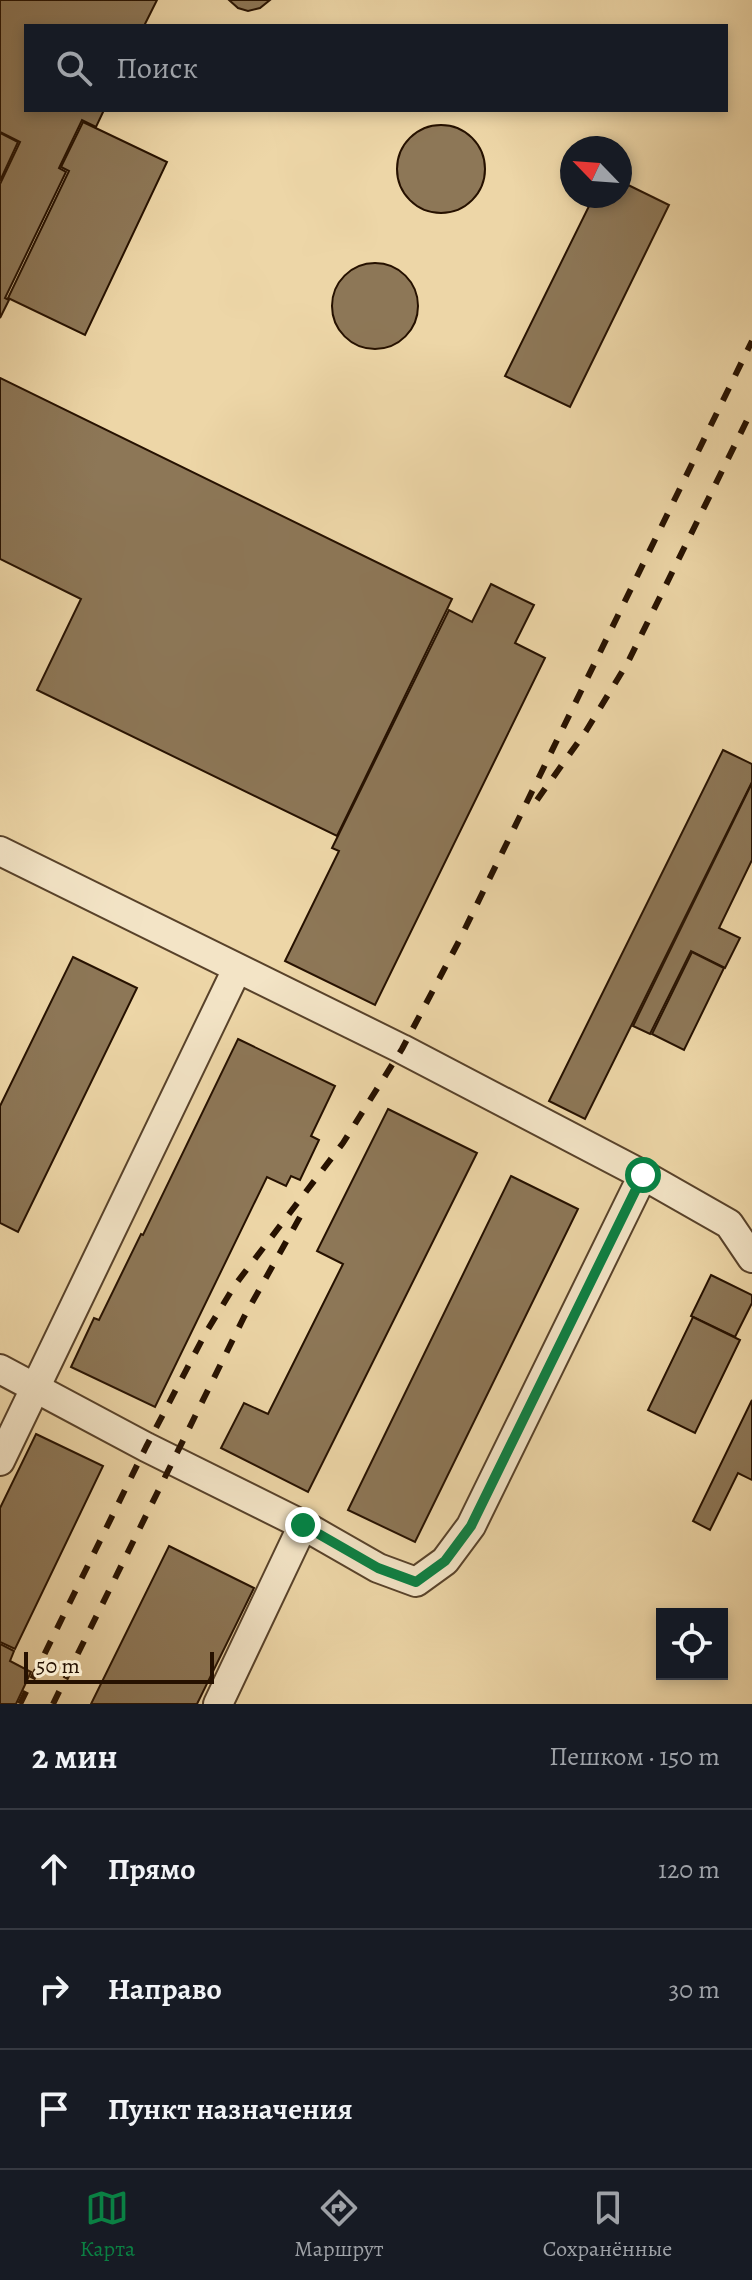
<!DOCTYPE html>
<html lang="ru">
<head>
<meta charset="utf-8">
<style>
	body { margin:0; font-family:Alegreya,serif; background:#20242c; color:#f1f3f6 }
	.controls { position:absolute; right:24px; bottom:24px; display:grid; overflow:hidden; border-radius:0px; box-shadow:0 4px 12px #0003 }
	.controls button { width:72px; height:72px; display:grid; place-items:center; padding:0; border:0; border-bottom:2px solid #363941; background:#171b24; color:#f1f3f6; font:40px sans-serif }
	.compass { position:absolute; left:560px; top:136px; width:72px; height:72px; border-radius:50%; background:#171b24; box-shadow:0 4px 12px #0003; rotate:295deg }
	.scale { position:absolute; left:24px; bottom:20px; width:190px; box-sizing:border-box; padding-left:8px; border:4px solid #261100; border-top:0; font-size:22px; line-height:28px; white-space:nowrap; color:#261100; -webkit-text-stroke:6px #f3e4c6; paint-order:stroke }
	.stop { position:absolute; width:24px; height:24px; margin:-18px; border:6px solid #0b8043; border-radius:50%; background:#fff }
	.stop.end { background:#0b8043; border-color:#fff; box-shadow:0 2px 8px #0008 }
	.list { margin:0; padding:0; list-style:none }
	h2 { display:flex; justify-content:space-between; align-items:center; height:104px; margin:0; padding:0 32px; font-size:34px }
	h2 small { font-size:26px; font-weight:400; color:#9ea1a6 }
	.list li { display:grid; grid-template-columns:52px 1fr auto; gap:24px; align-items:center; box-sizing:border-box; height:120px; padding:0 32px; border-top:2px solid #363941 }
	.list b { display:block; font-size:30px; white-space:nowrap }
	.list em { font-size:26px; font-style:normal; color:#9ea1a6 }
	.icon { flex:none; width:44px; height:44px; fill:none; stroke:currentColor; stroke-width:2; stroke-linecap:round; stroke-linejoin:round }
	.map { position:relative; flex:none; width:752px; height:1704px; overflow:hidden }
	.search { position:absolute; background:#171b24; box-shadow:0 4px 12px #0003; left:24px; right:24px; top:24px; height:88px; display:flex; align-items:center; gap:20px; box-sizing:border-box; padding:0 28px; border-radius:0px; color:#9ea1a6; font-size:30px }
	.sheet { height:464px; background:#171b24 }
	nav { display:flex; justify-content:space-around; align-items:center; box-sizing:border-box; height:112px; border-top:2px solid #363941; background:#171b24; font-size:22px; color:#9ea1a6 }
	nav a { display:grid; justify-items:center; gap:4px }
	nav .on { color:#0b8043 }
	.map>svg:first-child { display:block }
	.building { fill:#8d7757; stroke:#261100; stroke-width:2 }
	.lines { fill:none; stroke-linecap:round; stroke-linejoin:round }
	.minor-casing { stroke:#58422a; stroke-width:32 }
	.minor { stroke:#f3e4c6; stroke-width:28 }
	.rail { stroke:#261100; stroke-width:6; stroke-dasharray:14 14; stroke-linecap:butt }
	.route { stroke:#0b8043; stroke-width:10 }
</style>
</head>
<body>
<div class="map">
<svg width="752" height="1704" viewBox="0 0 752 1704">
	<rect width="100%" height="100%" fill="#edd6a7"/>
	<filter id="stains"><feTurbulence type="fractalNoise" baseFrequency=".0025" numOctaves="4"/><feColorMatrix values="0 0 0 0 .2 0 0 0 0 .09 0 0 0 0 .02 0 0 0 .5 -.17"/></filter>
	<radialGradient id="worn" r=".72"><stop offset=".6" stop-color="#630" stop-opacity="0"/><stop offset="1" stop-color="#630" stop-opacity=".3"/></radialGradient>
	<!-- building -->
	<g class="building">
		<path d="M 0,0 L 157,0 L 144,26 L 26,26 L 26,110 L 104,110 L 96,127 L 82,120 L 59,168 L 66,172 L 5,298 L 9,300 L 0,318 L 0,184 L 20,142 L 0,132 Z"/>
		<path d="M 229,0 L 270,0 L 260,8 L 248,11 L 238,8 Z"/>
		<path d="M 83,122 L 167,162 L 85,335 L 8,298 L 69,171 L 61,167 Z"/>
		<circle cx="441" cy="169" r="44"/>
		<path d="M 0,133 L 18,142 L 0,181 Z"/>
		<path d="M 620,181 L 669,205 L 570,407 L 505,376 L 594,196 L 620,196 Z"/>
		<circle cx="375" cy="306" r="43"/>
		<path d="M 0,378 L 452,599 L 337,836 L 37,690 L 81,599 L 0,559 Z"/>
		<path d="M 491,584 L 534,605 L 515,643 L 545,658 L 375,1005 L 285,961 L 339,851 L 332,848 L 449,610 L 472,622 Z"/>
		<path d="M 723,750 L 752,764 L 752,782 L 585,1119 L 549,1101 Z"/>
		<path d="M 752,783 L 752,860 L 719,928 L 740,938 L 725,968 L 691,951 L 650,1034 L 633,1026 Z"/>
		<path d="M 692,952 L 724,968 L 684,1050 L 652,1034 Z"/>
		<path d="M 73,957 L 137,988 L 18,1232 L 0,1223 L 0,1106 Z"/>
		<path d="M 238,1039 L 335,1086 L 311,1136 L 319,1140 L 300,1180 L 291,1176 L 286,1186 L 267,1177 L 155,1407 L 71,1367 L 94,1318 L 99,1320 L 141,1234 L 143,1235 Z"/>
		<path d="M 388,1109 L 477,1153 L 308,1492 L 221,1448 L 244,1403 L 268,1414 L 343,1264 L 317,1251 Z"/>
		<path d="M 511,1176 L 578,1209 L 415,1542 L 348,1510 Z"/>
		<path d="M 711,1275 L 752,1295 L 752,1303 L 735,1337 L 691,1316 Z"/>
		<path d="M 693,1317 L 740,1340 L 695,1433 L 648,1410 Z"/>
		<path d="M 752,1400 L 752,1480 L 738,1473 L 710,1530 L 693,1521 Z"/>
		<path d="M 36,1434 L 103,1466 L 15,1649 L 0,1642 L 0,1508 Z"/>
		<path d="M 169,1546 L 254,1588 L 197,1704 L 91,1704 Z"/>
		<path d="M 0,1644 L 14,1651 L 10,1661 L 31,1672 L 16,1704 L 0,1704 Z"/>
	</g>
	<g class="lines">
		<defs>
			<g id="minor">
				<path d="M 0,851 L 402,1049 L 643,1175 L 471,1526 L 445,1561 L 416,1582 L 378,1568 L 303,1525 L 146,1447 L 0,1369"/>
				<path d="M 643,1175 L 729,1224 L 752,1258"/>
				<path d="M 0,1461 L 237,969"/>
				<path d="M 218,1704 L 303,1525"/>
			</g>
		</defs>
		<!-- minor casing -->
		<use href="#minor" class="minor-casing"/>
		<!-- minor -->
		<use href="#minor" class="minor"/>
		<!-- rail -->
		<g class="rail">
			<path d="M 537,800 L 586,731 L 628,662 L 752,410"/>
			<path d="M 20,1704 L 146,1447 L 205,1334 L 235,1285 L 343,1143 L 402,1049 L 458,943 L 752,341"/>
			<path d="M 53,1704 L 244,1317 L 305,1208"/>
		</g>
	</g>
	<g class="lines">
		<!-- route -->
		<path class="route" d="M 303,1525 L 378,1568 L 416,1582 L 445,1561 L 471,1526 L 643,1175"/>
	</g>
	<rect width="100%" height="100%" filter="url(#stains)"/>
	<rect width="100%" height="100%" fill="url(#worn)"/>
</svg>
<div class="controls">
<button><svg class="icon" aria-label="locate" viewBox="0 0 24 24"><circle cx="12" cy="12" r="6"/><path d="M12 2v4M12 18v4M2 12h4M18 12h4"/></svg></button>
</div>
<svg class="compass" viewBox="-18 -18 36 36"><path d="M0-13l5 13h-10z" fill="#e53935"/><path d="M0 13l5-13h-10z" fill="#9ea1a6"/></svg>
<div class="scale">50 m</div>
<div class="stop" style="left:643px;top:1175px"></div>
<div class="stop end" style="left:303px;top:1525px"></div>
<div class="search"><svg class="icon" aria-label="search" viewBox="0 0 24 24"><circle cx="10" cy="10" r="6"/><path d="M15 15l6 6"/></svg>Поиск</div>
</div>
<section class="sheet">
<h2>2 мин<small>Пешком · 150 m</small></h2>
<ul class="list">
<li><svg class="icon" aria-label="ahead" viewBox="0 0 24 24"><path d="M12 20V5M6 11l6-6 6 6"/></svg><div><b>Прямо</b></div><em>120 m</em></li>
<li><svg class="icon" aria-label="right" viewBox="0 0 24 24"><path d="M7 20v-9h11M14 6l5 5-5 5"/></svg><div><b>Направо</b></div><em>30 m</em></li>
<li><svg class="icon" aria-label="arrive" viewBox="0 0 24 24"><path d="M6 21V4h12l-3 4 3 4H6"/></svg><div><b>Пункт назначения</b></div></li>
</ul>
</section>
<nav>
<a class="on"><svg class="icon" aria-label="map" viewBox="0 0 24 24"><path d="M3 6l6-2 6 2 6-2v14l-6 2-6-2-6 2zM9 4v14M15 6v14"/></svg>Карта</a>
<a><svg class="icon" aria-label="directions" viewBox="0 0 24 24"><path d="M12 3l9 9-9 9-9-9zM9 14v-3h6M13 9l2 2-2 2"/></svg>Маршрут</a>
<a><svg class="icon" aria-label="saved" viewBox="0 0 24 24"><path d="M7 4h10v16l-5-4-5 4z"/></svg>Сохранённые</a>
</nav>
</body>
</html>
